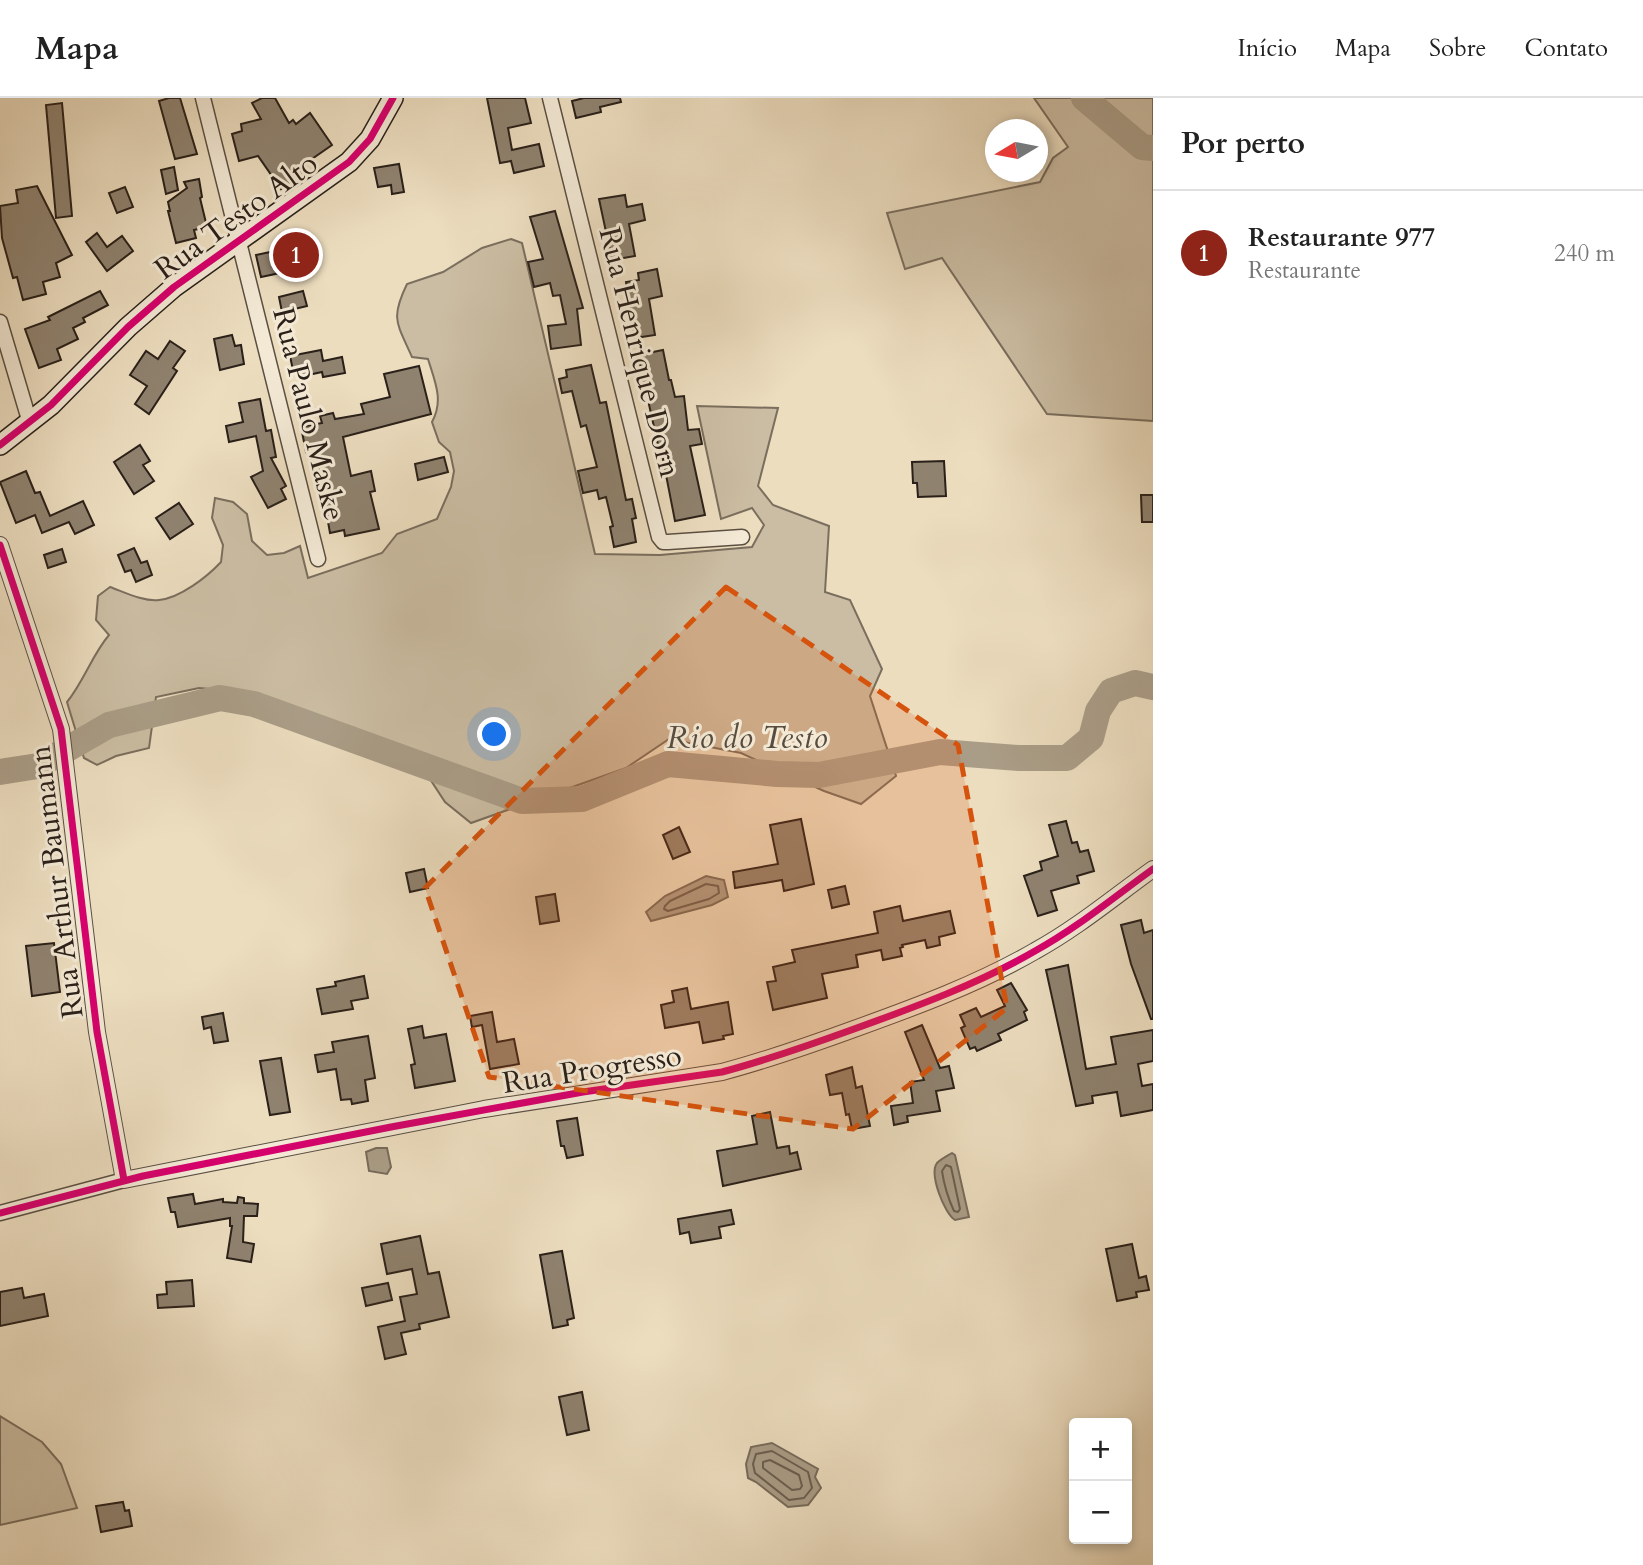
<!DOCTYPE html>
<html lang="pt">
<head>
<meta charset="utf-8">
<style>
	body { margin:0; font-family:Cardo,serif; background:#f2f2f2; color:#222 }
	.controls { position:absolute; right:21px; bottom:21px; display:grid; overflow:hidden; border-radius:7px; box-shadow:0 4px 10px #0003 }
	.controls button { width:63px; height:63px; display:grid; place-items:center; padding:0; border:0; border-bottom:2px solid #e0e0e0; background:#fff; color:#222; font:35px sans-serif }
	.compass { position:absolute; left:985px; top:21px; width:63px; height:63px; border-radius:50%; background:#fff; box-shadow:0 4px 10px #0003; rotate:260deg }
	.you { position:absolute; left:495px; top:637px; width:24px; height:24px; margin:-18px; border:5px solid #fff; border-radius:50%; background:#1a73e8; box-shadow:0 0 0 10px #1a73e833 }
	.badge { display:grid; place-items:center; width:46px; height:46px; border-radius:50%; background:#8f2418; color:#fff; font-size:23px; font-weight:700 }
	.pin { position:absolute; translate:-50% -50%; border:4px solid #fff; box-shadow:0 2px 7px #0006 }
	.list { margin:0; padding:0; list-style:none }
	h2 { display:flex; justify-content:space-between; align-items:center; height:91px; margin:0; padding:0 28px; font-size:30px }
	h2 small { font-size:23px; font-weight:400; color:#767676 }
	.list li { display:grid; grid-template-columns:46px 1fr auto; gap:21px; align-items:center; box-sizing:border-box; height:126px; padding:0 28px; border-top:2px solid #e0e0e0 }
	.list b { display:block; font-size:26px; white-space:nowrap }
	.list p { margin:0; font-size:23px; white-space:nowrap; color:#767676 }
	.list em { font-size:23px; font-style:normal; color:#767676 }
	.map { position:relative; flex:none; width:1153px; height:1467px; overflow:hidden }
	header { display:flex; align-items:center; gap:42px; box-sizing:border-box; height:98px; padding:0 35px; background:#fff; border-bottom:2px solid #e0e0e0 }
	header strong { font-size:33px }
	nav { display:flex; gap:38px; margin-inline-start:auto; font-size:24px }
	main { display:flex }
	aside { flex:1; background:#fff }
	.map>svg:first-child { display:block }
	.green { fill:#cbbda3; stroke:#7a6e5e; stroke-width:2 }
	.water { fill:#aa9d87; stroke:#776b5b; stroke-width:2 }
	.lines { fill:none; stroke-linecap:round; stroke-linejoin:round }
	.shore { stroke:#6a5e50; stroke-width:2 }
	.river { stroke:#aa9d87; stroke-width:26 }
	.building { fill:#8f826f; stroke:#2a2019; stroke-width:2 }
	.minor-casing { stroke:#5a4f42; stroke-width:17 }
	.tertiary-casing { stroke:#5a4f42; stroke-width:18 }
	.secondary-casing { stroke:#2a2019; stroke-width:22 }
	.minor { stroke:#f3e9d5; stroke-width:14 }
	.tertiary { stroke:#f3e9d5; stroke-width:16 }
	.secondary { stroke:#f3e9d5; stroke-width:19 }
	.cycleway-casing { stroke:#f3e9d5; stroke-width:11 }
	.cycleway { stroke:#d6006c; stroke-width:7 }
	.marked { fill:#d5530d; fill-opacity:0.2; stroke:#d5530d; stroke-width:5; stroke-dasharray:14 9; stroke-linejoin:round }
	.labels { text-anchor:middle; stroke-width:6; stroke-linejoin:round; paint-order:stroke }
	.street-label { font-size:30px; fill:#2a2019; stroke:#f3e9d5 }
	.water-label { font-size:32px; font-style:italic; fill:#574c40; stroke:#f3e9d5 }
</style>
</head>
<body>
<header>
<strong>Mapa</strong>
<nav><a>Início</a><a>Mapa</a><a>Sobre</a><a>Contato</a></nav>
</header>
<main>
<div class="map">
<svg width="1153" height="1467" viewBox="0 0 1153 1467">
	<rect width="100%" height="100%" fill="#ecddbf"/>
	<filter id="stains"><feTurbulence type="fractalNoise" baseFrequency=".00286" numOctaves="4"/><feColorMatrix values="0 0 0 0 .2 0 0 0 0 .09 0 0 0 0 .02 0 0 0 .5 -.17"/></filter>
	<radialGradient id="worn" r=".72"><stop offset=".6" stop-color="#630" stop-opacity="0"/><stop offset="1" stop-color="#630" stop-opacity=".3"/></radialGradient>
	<!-- green -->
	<g class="green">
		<path d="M 1034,0 L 1153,0 L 1153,323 L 1047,316 L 942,160 L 905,171 L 887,115 L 1040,84 L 1053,60 L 1068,49 Z"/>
		<path d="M 511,141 L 522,145 L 595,456 L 660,457 L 752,449 L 764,427 L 752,410 L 721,421 L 697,308 L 778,310 L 758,388 L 773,407 L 829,428 L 825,494 L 850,502 L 882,571 L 870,598 L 896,678 L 861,706 L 824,693 L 741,655 L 669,641 L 626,670 L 471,725 L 445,704 L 411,652 L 312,618 L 255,595 L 199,590 L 156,599 L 149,650 L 116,658 L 97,667 L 84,660 L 67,604 C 84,583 92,557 109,537 L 96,522 L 98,498 L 110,489 C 124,494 144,504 159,502 C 180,500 207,479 221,464 L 223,447 L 212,420 L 215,400 L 233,404 L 247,416 L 252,443 L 267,457 L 284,455 L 300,448 L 308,480 L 382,455 L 397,436 L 437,421 L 451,389 L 454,373 L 450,354 L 439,344 L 432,324 C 444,302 435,284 428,261 L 412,259 C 397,225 390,221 407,186 L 443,174 L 482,150 Z"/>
		<path d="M 0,1318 L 42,1344 L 61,1366 L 77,1410 L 0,1427 Z"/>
	</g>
	<!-- water -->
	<g class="water">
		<path d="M 706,778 L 724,782 L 728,799 L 712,807 L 651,823 L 646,814 L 665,798 Z"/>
		<path d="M 376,1050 L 387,1050 L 391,1069 L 387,1076 L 369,1073 L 366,1054 Z"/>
		<path d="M 952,1055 L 955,1057 L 969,1119 L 955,1122 C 944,1115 929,1076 937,1065 C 941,1061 947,1058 952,1055 Z"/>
		<path d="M 772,1345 L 818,1371 L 815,1379 L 821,1390 L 808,1407 L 788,1409 L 756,1384 L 748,1380 L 746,1366 L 751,1349 Z"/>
	</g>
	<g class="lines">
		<!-- shore -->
		<g class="shore">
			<path d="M 706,786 L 718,788 L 719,795 L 709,801 L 668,813 L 664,811 L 665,808 L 670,803 Z"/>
			<path d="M 946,1067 L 951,1069 L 960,1111 L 958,1114 L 954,1113 C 948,1100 944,1087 942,1073 Z"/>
			<path d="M 772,1353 L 808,1374 L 812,1390 L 804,1400 L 789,1402 L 755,1375 L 753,1366 L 756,1356 Z"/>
			<path d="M 770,1362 L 799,1377 L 802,1388 L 800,1391 L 792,1392 L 763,1370 L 763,1364 Z"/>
		</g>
		<!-- river -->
		<g class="river">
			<path d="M 1084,0 L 1142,49 L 1153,50"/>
			<path d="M 0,674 L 38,668 L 109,627 L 220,600 L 254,606 L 522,703 L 582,701 L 668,666 L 777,676 L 819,677 L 940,654 L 1019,660 L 1067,660 L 1091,640 L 1098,613 L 1111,593 L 1135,585 L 1153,589"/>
		</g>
	</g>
	<!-- building -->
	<g class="building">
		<path d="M 169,0 L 180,0 L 197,56 L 175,61 L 159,3 Z"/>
		<path d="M 262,0 L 275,0 L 289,25 L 293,22 L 296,26 L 310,15 L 332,47 L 299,70 L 303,75 L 281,91 L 258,58 L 239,63 L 232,36 L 242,33 L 241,26 L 261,21 L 252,5 Z"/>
		<path d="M 487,0 L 525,0 L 531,25 L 508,30 L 512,52 L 539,46 L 544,68 L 514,75 L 511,63 L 500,65 Z"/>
		<path d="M 584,0 L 620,0 L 621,4 L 600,9 L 601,14 L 576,20 L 572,3 Z"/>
		<path d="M 62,5 L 72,118 L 56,120 L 46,7 Z"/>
		<path d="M 399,66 L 404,94 L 392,96 L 391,87 L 378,89 L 374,70 Z"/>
		<path d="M 174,69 L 178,92 L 166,96 L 161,72 Z"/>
		<path d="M 199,81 L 202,99 L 200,100 L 207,129 L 194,132 L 196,140 L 176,145 L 168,113 L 170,113 L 168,104 L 187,90 L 184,84 Z"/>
		<path d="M 37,88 L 72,157 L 56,165 L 60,179 L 43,184 L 46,196 L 23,202 L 17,179 L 13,180 L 2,140 L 0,108 L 18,105 L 16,92 Z"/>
		<path d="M 125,89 L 133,109 L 117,115 L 109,95 Z"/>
		<path d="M 625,97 L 627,109 L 642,106 L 645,122 L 629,126 L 635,158 L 612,162 L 599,101 Z"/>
		<path d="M 555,113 L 583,210 L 577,211 L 581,247 L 551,251 L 548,228 L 566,226 L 560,197 L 553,198 L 550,185 L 534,189 L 528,164 L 543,161 L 530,119 Z"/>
		<path d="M 97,135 L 107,149 L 122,138 L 133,153 L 107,173 L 86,144 Z"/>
		<path d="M 312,138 L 318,167 L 261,179 L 256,157 L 275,153 L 274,146 Z"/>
		<path d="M 657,171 L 662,198 L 649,201 L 655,237 L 635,240 L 626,184 L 639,182 L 638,175 Z"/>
		<path d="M 100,193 L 108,207 L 83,220 L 85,224 L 73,230 L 78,241 L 57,251 L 61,262 L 39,270 L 25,231 L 50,222 L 48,219 Z"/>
		<path d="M 303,193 L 307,208 L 282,214 L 279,199 Z"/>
		<path d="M 232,237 L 235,248 L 241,247 L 244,266 L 220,272 L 214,241 Z"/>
		<path d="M 170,243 L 185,253 L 173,270 L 177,273 L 149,316 L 135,306 L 147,288 L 130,277 L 146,253 L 158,261 Z"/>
		<path d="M 321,252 L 323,263 L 342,259 L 345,275 L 323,279 L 322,274 L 299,279 L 298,271 L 293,272 L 290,258 Z"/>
		<path d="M 663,252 L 669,282 L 671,282 L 675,299 L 684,298 L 688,332 L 699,331 L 702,346 L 690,348 L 705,417 L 675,423 L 660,346 L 658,347 L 638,257 Z"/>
		<path d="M 591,267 L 600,305 L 606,304 L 626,402 L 632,401 L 636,420 L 632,421 L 636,444 L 614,449 L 610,429 L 613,428 L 606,399 L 599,401 L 597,392 L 583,395 L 578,373 L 597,369 L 586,327 L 581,329 L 572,293 L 562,295 L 559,281 L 567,279 L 566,272 Z"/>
		<path d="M 419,268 L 431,316 L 343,339 L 351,378 L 371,373 L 375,393 L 370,394 L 379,431 L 345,438 L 344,432 L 330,435 L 327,418 L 329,417 L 315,352 L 306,354 L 301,329 L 322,325 L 320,318 L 333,315 L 335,321 L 364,316 L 361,306 L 390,299 L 384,276 Z"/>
		<path d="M 260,301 L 266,333 L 271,332 L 276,359 L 271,360 L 286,388 L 281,391 L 286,401 L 268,410 L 251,379 L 263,373 L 256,338 L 229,344 L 226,328 L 243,324 L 239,305 Z"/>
		<path d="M 140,347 L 150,363 L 143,367 L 154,383 L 134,396 L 114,364 Z"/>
		<path d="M 444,359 L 448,374 L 418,382 L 415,366 Z"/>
		<path d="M 944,363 L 946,398 L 918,399 L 917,385 L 913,385 L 912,364 Z"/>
		<path d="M 26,373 L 35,395 L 40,394 L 50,418 L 83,403 L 94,427 L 75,436 L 69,424 L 42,435 L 35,417 L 16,425 L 0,384 Z"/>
		<path d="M 1141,397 L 1153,397 L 1153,424 L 1142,424 Z"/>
		<path d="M 179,405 L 193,426 L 170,441 L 156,420 Z"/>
		<path d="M 134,450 L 141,465 L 147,463 L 152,477 L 136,484 L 131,472 L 125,474 L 118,457 Z"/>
		<path d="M 62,451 L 66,464 L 48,470 L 44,457 Z"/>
		<path d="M 801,721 L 814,786 L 784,793 L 782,782 L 735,790 L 733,774 L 778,766 L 770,727 Z"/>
		<path d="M 1066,723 L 1072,745 L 1077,744 L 1080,754 L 1088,752 L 1094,773 L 1077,778 L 1079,785 L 1051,793 L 1057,812 L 1038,818 L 1024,778 L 1042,772 L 1040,764 L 1058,758 L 1049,727 Z"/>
		<path d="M 679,729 L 690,754 L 673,761 L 663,737 Z"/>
		<path d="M 424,771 L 428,790 L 410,794 L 406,775 Z"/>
		<path d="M 845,788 L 849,806 L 832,810 L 828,792 Z"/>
		<path d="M 555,796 L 559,823 L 540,826 L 536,799 Z"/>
		<path d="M 900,808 L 903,823 L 950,813 L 955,835 L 939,839 L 940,847 L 927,850 L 925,842 L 902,847 L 903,849 L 900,850 L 902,858 L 883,862 L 881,852 L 856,857 L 858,869 L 822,876 L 827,900 L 773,912 L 767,884 L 776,883 L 773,869 L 795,864 L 792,852 L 878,835 L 874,814 Z"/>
		<path d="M 1141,822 L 1144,835 L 1153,832 L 1153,921 L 1151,921 L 1131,866 L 1121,827 Z"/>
		<path d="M 54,845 L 60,894 L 32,898 L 26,848 Z"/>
		<path d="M 1068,867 L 1086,971 L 1116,966 L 1111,939 L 1153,932 L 1153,963 L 1138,966 L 1142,988 L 1153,986 L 1153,1012 L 1121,1018 L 1117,994 L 1092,998 L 1093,1005 L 1076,1008 L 1046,872 Z"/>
		<path d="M 364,878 L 368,900 L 351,903 L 353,911 L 322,916 L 317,891 L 336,888 L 335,884 Z"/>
		<path d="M 1011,885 L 1027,912 L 1024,914 L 1027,922 L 998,936 L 1001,942 L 977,953 L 975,949 L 970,951 L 961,930 L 965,928 L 960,917 L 976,910 L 981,919 L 1005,908 L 997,892 Z"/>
		<path d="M 687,890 L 691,911 L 728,904 L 733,936 L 723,938 L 724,941 L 703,945 L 699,924 L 665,930 L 661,907 L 674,904 L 672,893 Z"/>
		<path d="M 492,914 L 497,944 L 514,941 L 519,966 L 490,971 L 482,927 L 472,929 L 470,918 Z"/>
		<path d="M 223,915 L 228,943 L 214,945 L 211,929 L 204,931 L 202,919 Z"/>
		<path d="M 922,927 L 940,970 L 949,968 L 954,990 L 936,993 L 940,1013 L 907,1018 L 908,1024 L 894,1027 L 891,1008 L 913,1005 L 910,984 L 924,982 L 905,934 Z"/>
		<path d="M 422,928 L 424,940 L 446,936 L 455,983 L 415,990 L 411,967 L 415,966 L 408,931 Z"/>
		<path d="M 368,938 L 375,980 L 365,982 L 368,1003 L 352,1006 L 351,1001 L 341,1002 L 336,971 L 318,974 L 315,957 L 334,954 L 332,944 Z"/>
		<path d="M 281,960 L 290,1014 L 270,1017 L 260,963 Z"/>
		<path d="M 852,969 L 856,990 L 862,988 L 870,1028 L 852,1031 L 849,1016 L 846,1017 L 842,995 L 830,997 L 826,977 Z"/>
		<path d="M 770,1014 L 777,1050 L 789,1048 L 790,1056 L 797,1054 L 801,1071 L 723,1088 L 717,1053 L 757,1046 L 752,1018 Z"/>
		<path d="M 577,1020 L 583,1057 L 567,1060 L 564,1048 L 561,1048 L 557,1023 Z"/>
		<path d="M 193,1096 L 195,1106 L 223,1101 L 223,1104 L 237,1105 L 238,1099 L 244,1100 L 244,1105 L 258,1106 L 257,1118 L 244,1118 L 243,1144 L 254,1146 L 251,1164 L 227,1160 L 232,1128 L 230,1128 L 230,1120 L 178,1129 L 175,1114 L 171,1114 L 168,1100 Z"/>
		<path d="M 731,1112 L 734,1126 L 719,1129 L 721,1140 L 691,1145 L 689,1134 L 680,1136 L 678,1121 Z"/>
		<path d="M 420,1138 L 428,1176 L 439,1174 L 449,1219 L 419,1226 L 420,1231 L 401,1235 L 406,1256 L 385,1261 L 378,1229 L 405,1223 L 400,1199 L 417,1196 L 412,1171 L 387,1176 L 381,1146 Z"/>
		<path d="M 1132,1146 L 1139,1180 L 1146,1178 L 1149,1192 L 1136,1194 L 1137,1199 L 1117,1203 L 1106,1151 Z"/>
		<path d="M 562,1153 L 574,1220 L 567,1222 L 568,1227 L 553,1230 L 540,1157 Z"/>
		<path d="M 192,1182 L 194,1208 L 158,1210 L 157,1197 L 167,1196 L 166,1184 Z"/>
		<path d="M 388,1185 L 392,1202 L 366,1208 L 362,1190 Z"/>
		<path d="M 22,1190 L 24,1200 L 44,1196 L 48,1218 L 0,1228 L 0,1194 Z"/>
		<path d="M 582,1294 L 589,1332 L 567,1337 L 559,1299 Z"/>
		<path d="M 123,1404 L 125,1413 L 129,1412 L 132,1428 L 101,1434 L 96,1408 Z"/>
	</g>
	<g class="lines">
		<defs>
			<g id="minor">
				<path d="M 203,0 L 318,461"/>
				<path d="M 550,0 L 659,439 L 663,444 L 668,444 L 742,439"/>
				<path d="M 0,224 L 30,325"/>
				<path d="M 0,1115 L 124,1082"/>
			</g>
			<path id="tertiary" d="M 0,447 L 61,631 L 97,934 L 124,1082 L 484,1011 L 722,974 C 767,962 810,947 854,931 C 915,909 978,886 1035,853 C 1077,830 1114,799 1153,771"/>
			<path id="secondary" d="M 0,347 L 51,307 L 128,229 L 174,189 L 349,64 L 370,41 L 393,0"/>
		</defs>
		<!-- minor casing -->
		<use href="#minor" class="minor-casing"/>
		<!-- tertiary casing -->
		<use href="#tertiary" class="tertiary-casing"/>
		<!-- secondary casing -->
		<use href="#secondary" class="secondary-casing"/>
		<!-- minor -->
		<use href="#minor" class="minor"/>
		<!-- tertiary -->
		<use href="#tertiary" class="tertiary"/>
		<!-- secondary -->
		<use href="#secondary" class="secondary"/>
		<defs>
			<g id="cycleway">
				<path d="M 0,347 L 51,307 L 128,229 L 174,189 L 349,64 L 370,41 L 393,0"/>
				<path d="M 0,447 L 61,631 L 97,934 L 124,1082"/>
				<path d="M 0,1115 L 143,1078 L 391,1029 L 583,994 L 722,974 C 767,962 810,947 854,931 C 915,909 978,886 1035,853 C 1077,830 1114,799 1153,771"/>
			</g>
		</defs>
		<!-- cycleway casing -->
		<use href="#cycleway" class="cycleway-casing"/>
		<!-- cycleway -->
		<use href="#cycleway" class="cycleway"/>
	</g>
	<!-- marked area -->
	<path class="marked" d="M 726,489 L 958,647 L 1007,910 L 853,1031 L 489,979 L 425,790 Z"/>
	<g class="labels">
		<!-- street labels -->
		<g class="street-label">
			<text transform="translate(236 118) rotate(-36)" y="10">Rua Testo Alto</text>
			<text transform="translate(640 254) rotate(76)" y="10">Rua Henrique Dorn</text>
			<text transform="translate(309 316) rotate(76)" y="10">Rua Paulo Maske</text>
			<text transform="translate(56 784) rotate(-97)" y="10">Rua Arthur Baumann</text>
			<text transform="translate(592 971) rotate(-9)" y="10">Rua Progresso</text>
		</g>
		<!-- water labels -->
		<g class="water-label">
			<text x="747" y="650">Rio do Testo</text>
		</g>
	</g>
	<rect width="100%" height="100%" filter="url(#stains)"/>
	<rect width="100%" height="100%" fill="url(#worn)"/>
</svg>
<div class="controls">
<button>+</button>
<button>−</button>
</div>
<svg class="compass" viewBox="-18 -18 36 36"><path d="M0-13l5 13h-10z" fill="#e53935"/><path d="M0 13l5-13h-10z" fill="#767676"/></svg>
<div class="you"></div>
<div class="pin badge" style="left:296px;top:157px">1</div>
</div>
<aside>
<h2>Por perto<small></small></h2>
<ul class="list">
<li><span class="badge">1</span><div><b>Restaurante 977</b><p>Restaurante</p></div><em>240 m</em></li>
</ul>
</aside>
</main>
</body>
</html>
